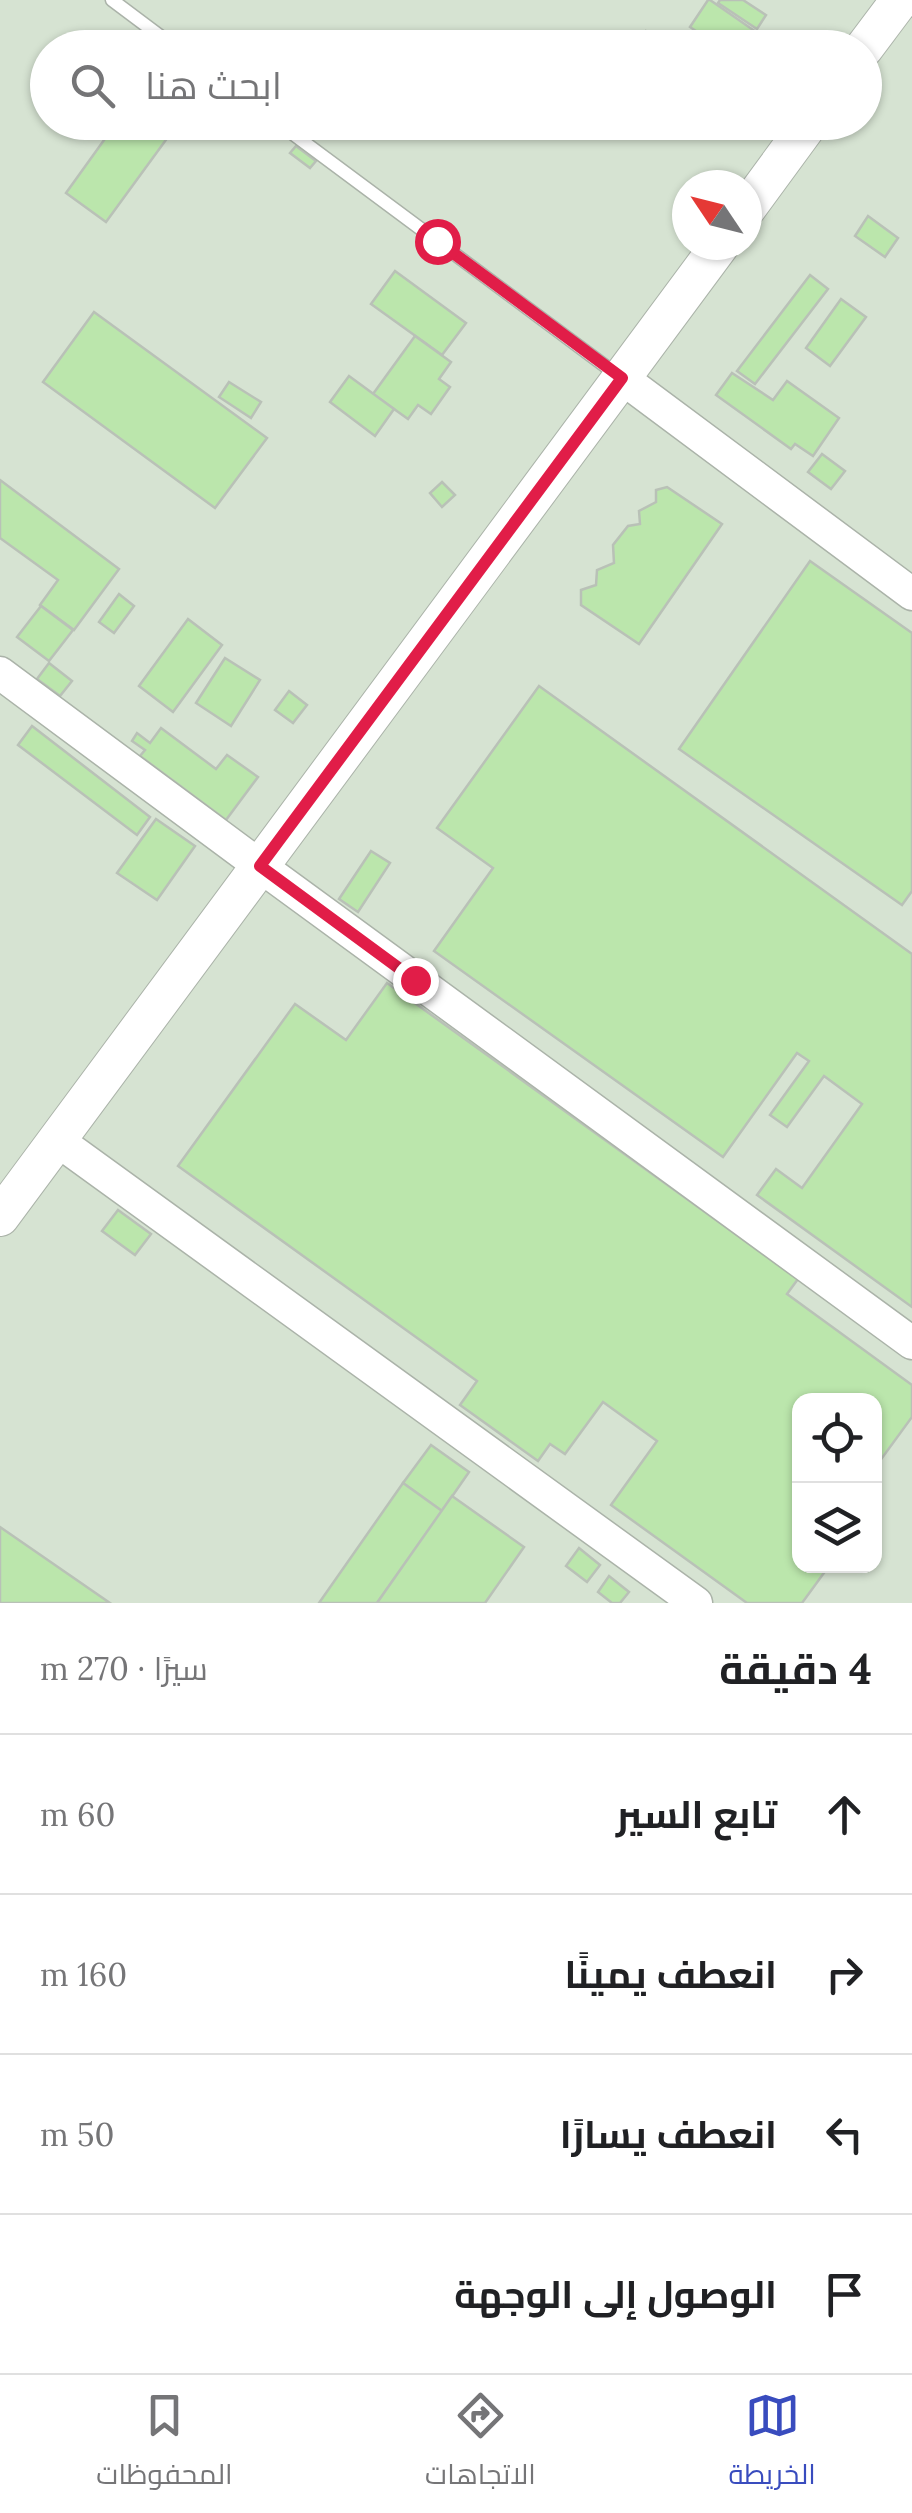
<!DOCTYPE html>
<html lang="ar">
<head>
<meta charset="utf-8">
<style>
	body { margin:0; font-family:Lora,Cairo,serif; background:#f2f2f2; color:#202124; direction:rtl }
	.controls { position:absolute; right:30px; bottom:30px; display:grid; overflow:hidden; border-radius:20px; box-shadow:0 2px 8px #0004 }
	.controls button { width:90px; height:90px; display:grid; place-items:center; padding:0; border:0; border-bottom:2px solid #e0e0e0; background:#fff; color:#202124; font:50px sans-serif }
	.compass { position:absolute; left:672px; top:170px; width:90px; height:90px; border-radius:50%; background:#fff; box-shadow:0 2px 8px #0004; rotate:305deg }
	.stop { position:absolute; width:30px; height:30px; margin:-22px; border:8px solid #e11d48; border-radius:50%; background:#fff }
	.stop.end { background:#e11d48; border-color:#fff; box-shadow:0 2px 10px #0008 }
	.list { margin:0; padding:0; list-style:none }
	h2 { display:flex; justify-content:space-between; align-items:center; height:130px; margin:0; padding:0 40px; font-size:42px }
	h2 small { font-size:32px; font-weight:400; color:#757577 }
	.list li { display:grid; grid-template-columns:65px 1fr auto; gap:30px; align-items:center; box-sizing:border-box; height:160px; padding:0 40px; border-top:2px solid #e0e0e0 }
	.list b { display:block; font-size:38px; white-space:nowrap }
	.list em { font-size:32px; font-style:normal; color:#757577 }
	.icon { flex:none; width:55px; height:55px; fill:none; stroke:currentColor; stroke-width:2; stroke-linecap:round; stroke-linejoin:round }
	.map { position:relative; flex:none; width:912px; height:1603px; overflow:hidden; direction:ltr }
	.search { position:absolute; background:#fff; box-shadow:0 2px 8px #0004; left:30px; right:30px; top:30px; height:110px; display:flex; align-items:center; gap:25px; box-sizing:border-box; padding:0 35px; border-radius:55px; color:#757577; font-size:38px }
	.sheet { height:770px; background:#fff }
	nav { display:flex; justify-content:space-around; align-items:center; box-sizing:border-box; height:140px; border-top:2px solid #e0e0e0; background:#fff; font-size:28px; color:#757577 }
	nav a { display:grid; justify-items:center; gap:5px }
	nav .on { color:#394cbe }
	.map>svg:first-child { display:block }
	.built { fill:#d6e3d2; fill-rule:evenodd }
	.building { fill:#bbe6ac; stroke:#b9c1b7; stroke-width:2.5 }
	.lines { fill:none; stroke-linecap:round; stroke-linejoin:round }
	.service-casing { stroke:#abb3a9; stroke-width:15 }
	.tertiary-casing { stroke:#abb3a9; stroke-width:35 }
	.secondary-casing { stroke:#abb3a9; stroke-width:40 }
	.service { stroke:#fff; stroke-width:12 }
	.tertiary { stroke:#fff; stroke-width:32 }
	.secondary { stroke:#fff; stroke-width:38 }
	.route { stroke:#e11d48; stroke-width:12 }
</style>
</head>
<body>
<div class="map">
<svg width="912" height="1603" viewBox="0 0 912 1603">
	<rect width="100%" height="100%" fill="#e6eee4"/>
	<!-- built -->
	<path class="built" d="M 0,0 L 912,0 L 912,1603 L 0,1603 ZM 48,48 L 864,48 L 864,122 L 48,122 ZM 687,185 L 747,185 L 747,245 L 687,245 ZM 800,1400 L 874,1400 L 874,1566 L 800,1566 Z"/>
	<!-- building -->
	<g class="building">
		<path d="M 708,0 L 710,0 L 779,48 L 721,48 L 690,27 Z"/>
		<path d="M 720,0 L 743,0 L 766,15 L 757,29 L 718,3 Z"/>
		<path d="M 646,31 L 658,37 L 652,48 L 639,44 Z"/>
		<path d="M 117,122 L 179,122 L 106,222 L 66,193 Z"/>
		<path d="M 296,146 L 316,161 L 310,168 L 290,153 Z"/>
		<path d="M 868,216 L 898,238 L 885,257 L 855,236 Z"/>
		<path d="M 395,271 L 466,323 L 442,355 L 371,304 Z"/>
		<path d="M 810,275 L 828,289 L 755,384 L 737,371 Z"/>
		<path d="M 841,299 L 866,317 L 830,366 L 806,348 Z"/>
		<path d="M 94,312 L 267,438 L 215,508 L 43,382 Z"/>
		<path d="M 415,336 L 451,362 L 439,379 L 450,387 L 431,414 L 418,405 L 408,419 L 373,394 Z"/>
		<path d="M 732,373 L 773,400 L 787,381 L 839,418 L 813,456 L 795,444 L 791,449 L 716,395 Z"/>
		<path d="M 349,376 L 394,409 L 375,436 L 330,402 Z"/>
		<path d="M 229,382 L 261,402 L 251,418 L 219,397 Z"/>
		<path d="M 822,454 L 845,471 L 831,489 L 808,472 Z"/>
		<path d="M 0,480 L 119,569 L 74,630 L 40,605 L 58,580 L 0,538 Z"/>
		<path d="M 442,482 L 455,495 L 442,507 L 430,493 Z"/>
		<path d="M 667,487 L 722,524 L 639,644 L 581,605 L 581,590 L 596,585 L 597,570 L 614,563 L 613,545 L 628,526 L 640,524 L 639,511 L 656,502 L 656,490 Z"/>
		<path d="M 810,561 L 912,633 L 912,891 L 902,905 L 679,749 Z"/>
		<path d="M 119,594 L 134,606 L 114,633 L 99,622 Z"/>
		<path d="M 41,606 L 73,630 L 49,661 L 17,637 Z"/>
		<path d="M 188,619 L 222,645 L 173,712 L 139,686 Z"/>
		<path d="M 225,658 L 260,680 L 231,726 L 196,703 Z"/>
		<path d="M 49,663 L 72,681 L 60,696 L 37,679 Z"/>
		<path d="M 539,686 L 912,954 L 912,1307 L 757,1195 L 776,1169 L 802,1188 L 862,1104 L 824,1076 L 787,1127 L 770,1115 L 809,1061 L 797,1053 L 723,1157 L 434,951 L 493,868 L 437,828 Z"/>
		<path d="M 289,691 L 307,705 L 293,723 L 275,710 Z"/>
		<path d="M 32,726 L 150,817 L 137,835 L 18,745 Z"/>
		<path d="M 161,728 L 216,769 L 227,755 L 258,777 L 226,820 L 140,756 L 145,750 L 132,741 L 137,733 L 150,743 Z"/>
		<path d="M 156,819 L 195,846 L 157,900 L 117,873 Z"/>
		<path d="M 371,851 L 390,863 L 358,912 L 339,899 Z"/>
		<path d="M 387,983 L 798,1279 L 787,1294 L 912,1385 L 912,1417 L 874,1469 L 874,1400 L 800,1400 L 800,1566 L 829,1566 L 802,1603 L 747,1603 L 611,1505 L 657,1441 L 603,1402 L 565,1454 L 550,1444 L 538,1461 L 460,1405 L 477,1381 L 178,1166 L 295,1004 L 346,1040 Z"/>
		<path d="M 118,1210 L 151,1234 L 135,1255 L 102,1231 Z"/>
		<path d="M 431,1445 L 469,1472 L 442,1511 L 403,1483 Z"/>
		<path d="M 403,1483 L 442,1511 L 377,1603 L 319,1603 Z"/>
		<path d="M 452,1496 L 524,1547 L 485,1603 L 377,1603 Z"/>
		<path d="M 0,1527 L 110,1603 L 0,1603 Z"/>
		<path d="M 579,1548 L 600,1565 L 587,1582 L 566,1566 Z"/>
		<path d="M 609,1576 L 629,1592 L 620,1603 L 612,1603 L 598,1592 Z"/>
	</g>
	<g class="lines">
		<defs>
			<g id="service">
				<path d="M 112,0 L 176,48"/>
				<path d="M 277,122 L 620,377"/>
			</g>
			<g id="tertiary">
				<path d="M 622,378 L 912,594"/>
				<path d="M 0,673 L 260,866 L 912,1343"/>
				<path d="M 57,1140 L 696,1603"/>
			</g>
			<g id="secondary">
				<path d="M 864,48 L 900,0"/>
				<path d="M 747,208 L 810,122"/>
				<path d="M 0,1217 L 720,245"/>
			</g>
		</defs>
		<!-- service casing -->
		<use href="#service" class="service-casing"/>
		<!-- tertiary casing -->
		<use href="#tertiary" class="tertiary-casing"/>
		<!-- secondary casing -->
		<use href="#secondary" class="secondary-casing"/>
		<!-- service -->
		<use href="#service" class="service"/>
		<!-- tertiary -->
		<use href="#tertiary" class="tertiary"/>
		<!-- secondary -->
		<use href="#secondary" class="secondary"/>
	</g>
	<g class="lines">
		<!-- route -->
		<path class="route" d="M 415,980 L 260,866 L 622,378 L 437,241"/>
	</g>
</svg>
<div class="controls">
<button><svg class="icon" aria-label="locate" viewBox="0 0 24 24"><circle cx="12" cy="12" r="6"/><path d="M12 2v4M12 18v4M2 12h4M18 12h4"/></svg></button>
<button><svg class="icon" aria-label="layers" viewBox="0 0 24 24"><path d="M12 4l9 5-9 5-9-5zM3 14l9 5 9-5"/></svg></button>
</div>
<svg class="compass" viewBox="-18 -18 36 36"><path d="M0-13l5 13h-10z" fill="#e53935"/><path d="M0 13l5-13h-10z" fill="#757577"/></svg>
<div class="stop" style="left:437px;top:241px"></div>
<div class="stop end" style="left:415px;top:980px"></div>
<div class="search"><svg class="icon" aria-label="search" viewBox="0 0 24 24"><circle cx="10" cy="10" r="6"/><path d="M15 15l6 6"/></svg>ابحث هنا</div>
</div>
<section class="sheet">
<h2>4 دقيقة<small>سيرًا · 270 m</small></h2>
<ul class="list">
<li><svg class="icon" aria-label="ahead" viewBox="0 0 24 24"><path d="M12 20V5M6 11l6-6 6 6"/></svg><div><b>تابع السير</b></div><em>60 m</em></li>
<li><svg class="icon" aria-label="right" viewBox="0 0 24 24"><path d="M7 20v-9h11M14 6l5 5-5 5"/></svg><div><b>انعطف يمينًا</b></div><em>160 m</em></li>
<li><svg class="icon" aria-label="left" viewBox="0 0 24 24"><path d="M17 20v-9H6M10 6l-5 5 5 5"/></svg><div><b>انعطف يسارًا</b></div><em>50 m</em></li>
<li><svg class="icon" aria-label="arrive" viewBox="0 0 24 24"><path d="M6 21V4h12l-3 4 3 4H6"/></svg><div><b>الوصول إلى الوجهة</b></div></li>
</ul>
</section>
<nav>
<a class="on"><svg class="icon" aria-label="map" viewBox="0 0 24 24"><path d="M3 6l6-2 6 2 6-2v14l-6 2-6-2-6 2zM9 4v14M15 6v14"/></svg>الخريطة</a>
<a><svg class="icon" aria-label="directions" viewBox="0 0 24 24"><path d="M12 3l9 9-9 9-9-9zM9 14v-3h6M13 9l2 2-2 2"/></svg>الاتجاهات</a>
<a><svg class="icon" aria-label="saved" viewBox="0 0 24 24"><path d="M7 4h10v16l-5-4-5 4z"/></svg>المحفوظات</a>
</nav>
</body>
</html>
